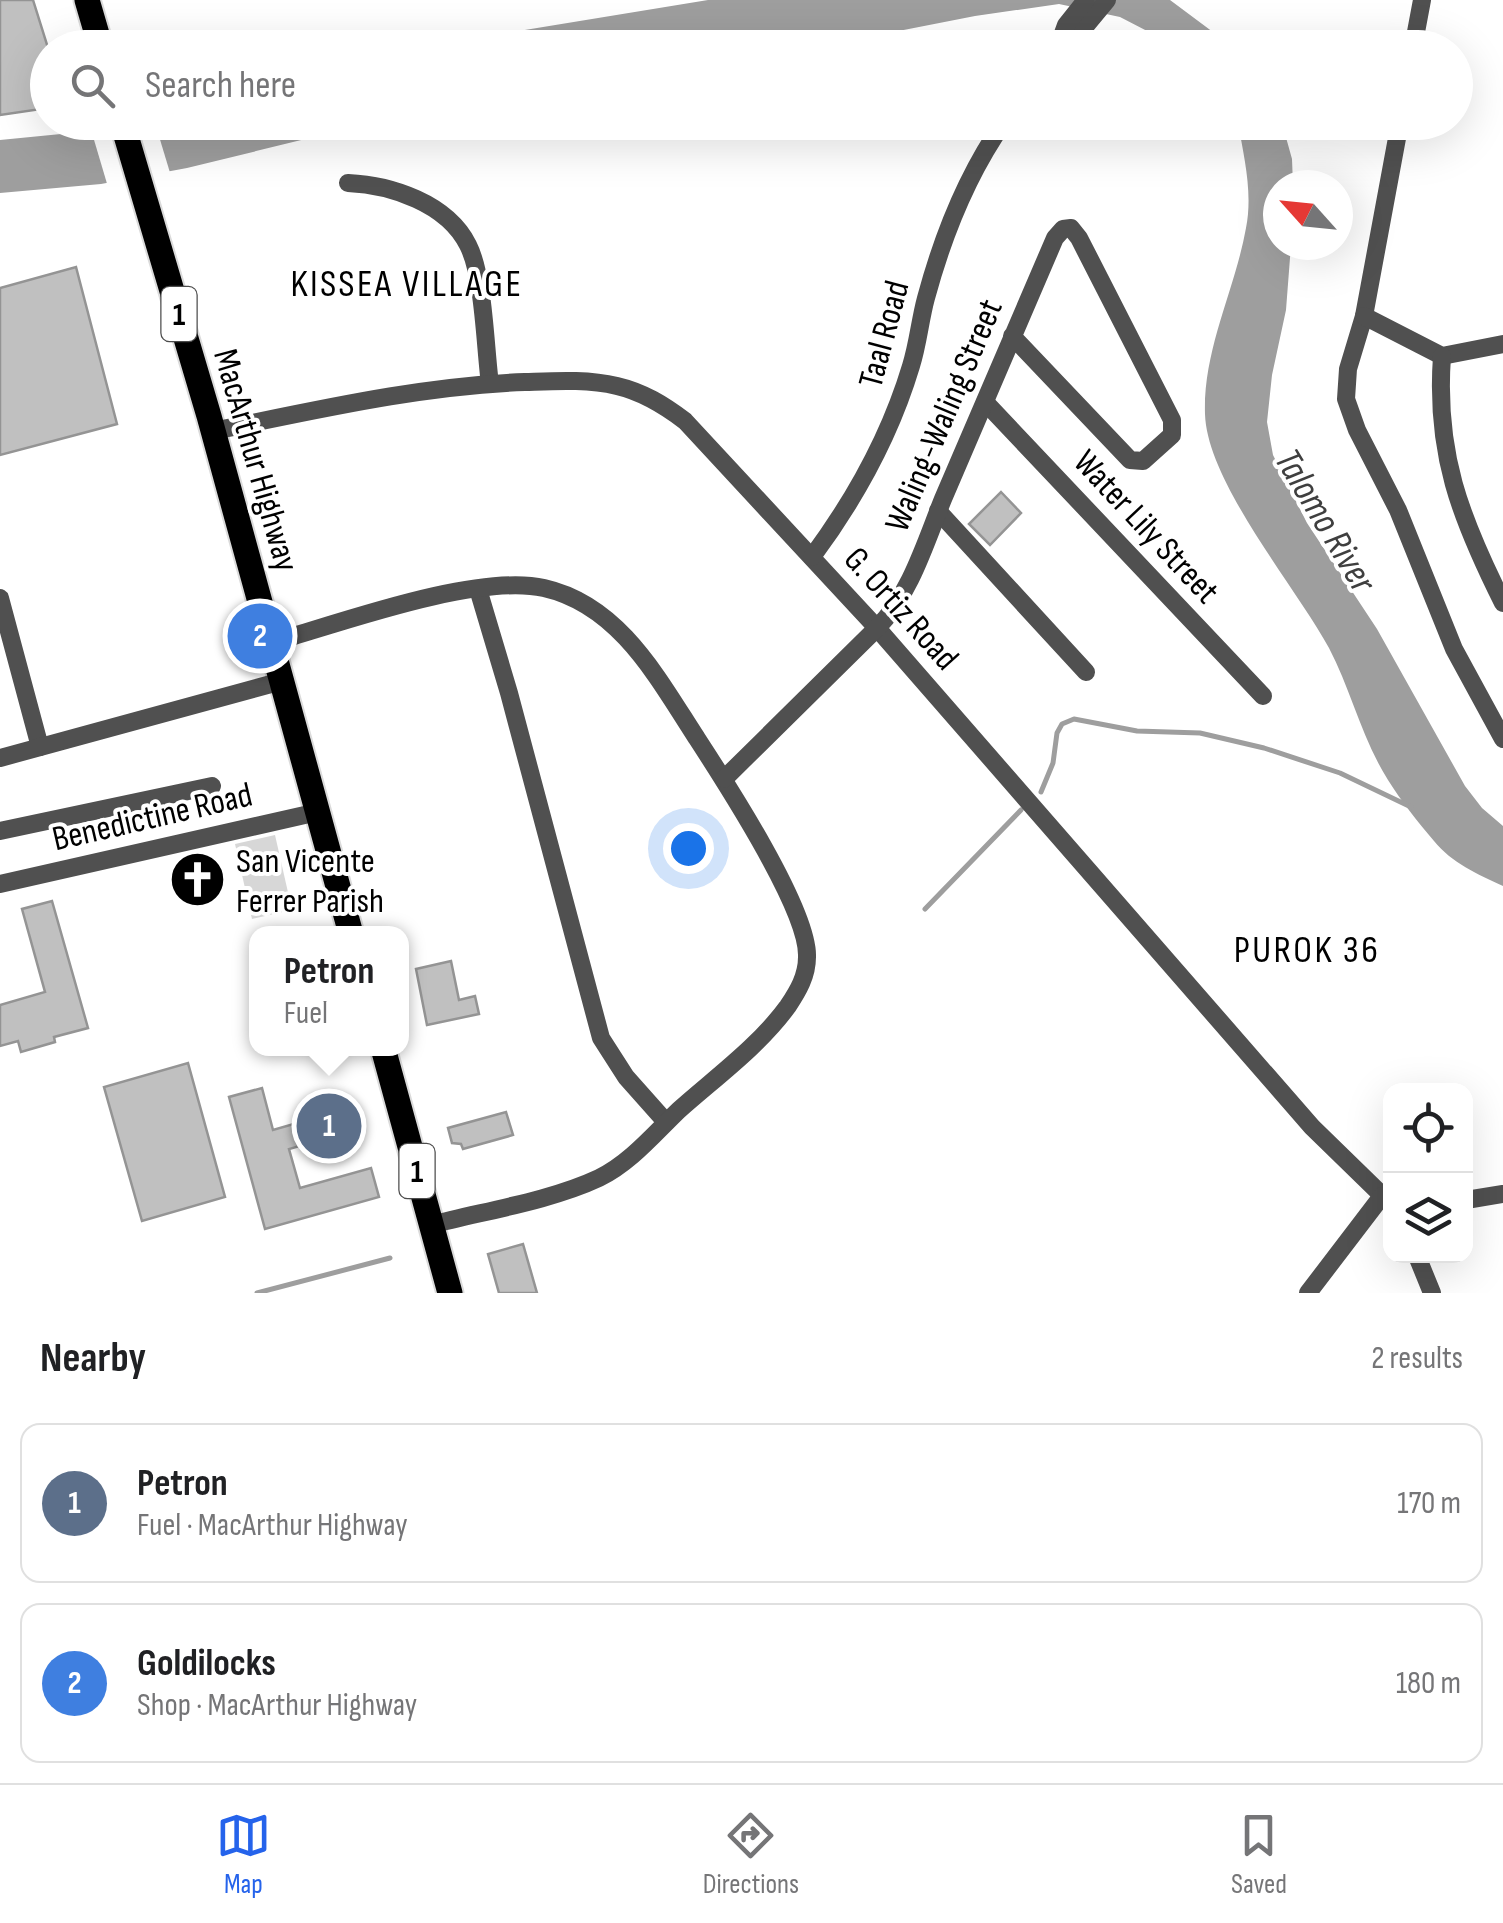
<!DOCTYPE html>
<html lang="en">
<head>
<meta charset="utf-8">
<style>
	body { margin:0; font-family:"Sofia Sans Condensed",sans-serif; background:#f2f2f2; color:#202124 }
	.controls { position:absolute; right:30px; bottom:30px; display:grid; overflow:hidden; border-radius:20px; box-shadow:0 10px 40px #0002 }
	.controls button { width:90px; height:90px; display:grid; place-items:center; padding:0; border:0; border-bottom:2px solid #e0e0e0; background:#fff; color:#202124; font:50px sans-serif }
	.compass { position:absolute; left:1263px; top:170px; width:90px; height:90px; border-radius:50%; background:#fff; box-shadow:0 10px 40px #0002; rotate:297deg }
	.you { position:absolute; left:688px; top:848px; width:35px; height:35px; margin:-25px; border:8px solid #fff; border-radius:50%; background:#1a73e8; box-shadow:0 0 0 15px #1a73e833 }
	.badge { display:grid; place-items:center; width:65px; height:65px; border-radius:50%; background:#2563eb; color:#fff; font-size:32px; font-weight:700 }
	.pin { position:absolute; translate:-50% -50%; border:5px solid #fff; box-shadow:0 2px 10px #0006 }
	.popup { position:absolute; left:249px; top:926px; width:160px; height:130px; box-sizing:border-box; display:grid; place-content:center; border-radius:20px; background:#fff; filter:drop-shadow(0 2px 8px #0005); font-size:32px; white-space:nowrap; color:#757577 }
	.popup b { font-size:38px; color:#202124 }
	.popup::after { content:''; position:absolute; left:50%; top:100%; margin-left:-20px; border:20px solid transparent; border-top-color:#fff }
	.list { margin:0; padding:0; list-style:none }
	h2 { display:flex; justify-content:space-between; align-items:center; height:130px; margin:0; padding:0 40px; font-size:42px }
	h2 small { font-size:32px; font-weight:400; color:#757577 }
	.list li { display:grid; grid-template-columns:65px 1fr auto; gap:30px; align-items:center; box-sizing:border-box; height:160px; margin:0 20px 20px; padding:0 20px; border:2px solid #e0e0e0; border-radius:20px }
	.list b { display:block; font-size:38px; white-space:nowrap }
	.list p { margin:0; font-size:32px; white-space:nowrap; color:#757577 }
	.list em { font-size:32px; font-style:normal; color:#757577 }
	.icon { flex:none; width:55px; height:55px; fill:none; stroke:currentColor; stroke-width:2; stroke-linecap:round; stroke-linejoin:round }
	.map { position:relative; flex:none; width:1503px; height:1293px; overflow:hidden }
	.search { position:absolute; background:#fff; box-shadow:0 10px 40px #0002; left:30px; right:30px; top:30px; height:110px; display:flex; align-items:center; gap:25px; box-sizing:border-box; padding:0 35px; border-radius:55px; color:#757577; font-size:38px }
	.sheet { height:490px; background:#fff }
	nav { display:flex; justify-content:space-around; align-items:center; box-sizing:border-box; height:140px; border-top:2px solid #e0e0e0; background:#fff; font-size:28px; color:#757577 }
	nav a { display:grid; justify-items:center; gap:5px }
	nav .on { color:#2563eb }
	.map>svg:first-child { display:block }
	.green { fill:#d7d7d7 }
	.water { fill:#9e9e9e }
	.pier { fill:#fff }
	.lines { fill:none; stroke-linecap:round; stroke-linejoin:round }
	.stream { stroke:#9e9e9e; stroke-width:5 }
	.building { fill:#c0c0c0; stroke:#949494; stroke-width:2.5 }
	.highway-casing { stroke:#dbdbdb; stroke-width:29 }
	.minor { stroke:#505050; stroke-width:18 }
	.highway { stroke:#000; stroke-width:25 }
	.labels { text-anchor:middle; stroke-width:8; stroke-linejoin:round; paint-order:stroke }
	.shield { fill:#fff; stroke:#4c4c4c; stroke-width:2.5 }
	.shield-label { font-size:32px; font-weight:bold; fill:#000 }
	.street-label { font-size:35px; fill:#000; stroke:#fff }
	.poi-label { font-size:35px; fill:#000; stroke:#fff; text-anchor:start }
	.neighbourhood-label { font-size:38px; letter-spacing:2.5px; fill:#000; stroke:#fff }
	.water-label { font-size:38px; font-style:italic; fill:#3f3f3f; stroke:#fff }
</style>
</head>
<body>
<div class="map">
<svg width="1503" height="1293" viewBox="0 0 1503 1293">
	<rect width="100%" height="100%" fill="#fff"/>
	<!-- green -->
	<path class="green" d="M 275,835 L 292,910 L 252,919 L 235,844 Z"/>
	<!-- water -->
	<g class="water">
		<path d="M 708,0 L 1170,0 L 1233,47 L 1178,47 L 1120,17 L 1059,4 L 975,16 L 817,47 L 414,48 Z"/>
		<path d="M 101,123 L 371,123 L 187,168 L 101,184 L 0,193 L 0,140 L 61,134 Z"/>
		<path d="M 1238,123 L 1282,123 L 1292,159 L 1293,185 L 1278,185 L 1278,245 L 1291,245 L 1286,310 L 1272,375 L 1267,422 L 1273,455 L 1307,523 L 1377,629 L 1465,786 L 1482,808 L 1503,826 L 1503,886 C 1477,874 1452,863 1434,841 C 1418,822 1401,801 1388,780 C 1362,739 1351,690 1329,648 C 1295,586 1207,482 1205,414 C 1203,349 1235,290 1246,228 C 1253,193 1244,157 1238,123 Z"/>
	</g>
	<!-- pier -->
	<path class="pier" d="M 89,123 L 155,123 L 171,176 L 108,187 Z"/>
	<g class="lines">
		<!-- stream -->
		<g class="stream">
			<path d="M 1041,792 L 1053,763 L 1057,733 L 1062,724 L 1074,719 L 1137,731 L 1200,733 L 1264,748 L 1340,773 L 1411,807"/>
			<path d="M 925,909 L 1021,810"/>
			<path d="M 257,1293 L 390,1258"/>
		</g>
	</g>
	<!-- building -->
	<g class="building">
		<path d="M 0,0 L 33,0 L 48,48 L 48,108 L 0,115 Z"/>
		<path d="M 76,267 L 117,424 L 0,455 L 0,288 Z"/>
		<path d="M 1001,492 L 1021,513 L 990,545 L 969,524 Z"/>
		<path d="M 52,901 L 88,1028 L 54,1037 L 55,1042 L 21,1052 L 18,1041 L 0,1046 L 0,1005 L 45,992 L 22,909 Z"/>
		<path d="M 451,961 L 459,1000 L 475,996 L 479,1014 L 427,1025 L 416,969 Z"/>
		<path d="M 188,1063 L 225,1197 L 142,1221 L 104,1087 Z"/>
		<path d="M 262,1088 L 273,1130 L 356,1106 L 362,1128 L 289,1149 L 300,1188 L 371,1168 L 379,1197 L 265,1229 L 229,1097 Z"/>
		<path d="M 506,1112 L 513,1135 L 463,1149 L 461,1144 L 452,1143 L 448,1128 Z"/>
		<path d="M 523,1244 L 537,1293 L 499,1293 L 488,1254 Z"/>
	</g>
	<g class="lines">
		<defs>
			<g id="highway">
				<path d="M 87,0 L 101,48"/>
				<path d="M 122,122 L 209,416 L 351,934"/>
				<path d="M 383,1048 L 450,1293"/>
			</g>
		</defs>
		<!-- highway casing -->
		<use href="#highway" class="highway-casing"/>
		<!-- minor -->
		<g class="minor">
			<path d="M 1060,45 L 1078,35 L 1107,0"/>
			<path d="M 1058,47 L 1066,25 L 1086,0"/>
			<path d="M 1413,48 L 1422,0"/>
			<path d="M 1400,122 L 1364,316 L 1348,369 L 1346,399 L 1357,430 L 1398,510 L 1454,649 L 1503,739"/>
			<path d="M 348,183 C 391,185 447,203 468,245 C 484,276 485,347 490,384"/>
			<path d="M 1364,316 L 1442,356 L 1503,344"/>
			<path d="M 1442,356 C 1435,453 1460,517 1503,603"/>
			<path d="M 985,402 L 1263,696"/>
			<path d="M 213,431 C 317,410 419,386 525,382 C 556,381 587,379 617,386 C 643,392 664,405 685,421 L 877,628 L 1312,1127 L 1390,1203"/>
			<path d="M 938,511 L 1086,672"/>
			<path d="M 812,557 C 855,499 890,436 911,366 C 918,344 920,320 926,298 C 943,235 966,176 1004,122"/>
			<path d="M 478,589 L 509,693 L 601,1038 L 626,1077 L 666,1122"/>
			<path d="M 0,598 L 40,747"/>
			<path d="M 271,643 C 340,623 477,573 544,588 C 619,605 657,677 696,737 C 724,780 809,910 807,957 C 807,976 798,991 788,1006 C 759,1046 716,1077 679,1110 C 654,1134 630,1163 599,1178 C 550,1201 484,1211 431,1225"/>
			<path d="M 0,758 L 282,681"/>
			<path d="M 724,779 L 877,628 C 910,595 926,541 943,499 C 981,412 1017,325 1055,238 L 1063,229 L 1071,228 L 1079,238 L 1172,420 L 1172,435 L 1143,461 L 1130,460 L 1012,336"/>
			<path d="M 0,831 L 212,786"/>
			<path d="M 0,884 L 318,812"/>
			<path d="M 1466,1200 L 1503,1194"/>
			<path d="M 1417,1256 L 1432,1293"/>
			<path d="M 1308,1293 L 1382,1196"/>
		</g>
		<!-- highway -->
		<use href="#highway" class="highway"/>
	</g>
	<!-- icons -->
	<defs>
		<symbol id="church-disc" viewBox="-11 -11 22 22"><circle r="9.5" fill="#000" stroke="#fff"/><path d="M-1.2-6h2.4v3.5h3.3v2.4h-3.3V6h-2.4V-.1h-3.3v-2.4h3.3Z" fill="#fff"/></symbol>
	</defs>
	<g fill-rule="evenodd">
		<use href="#church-disc" x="166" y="848" width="63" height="63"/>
	</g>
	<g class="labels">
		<!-- shield labels -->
		<g class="shield">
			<rect x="161.5" y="287" width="35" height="54" rx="8"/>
			<rect x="399.5" y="1144" width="35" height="54" rx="8"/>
		</g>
		<g class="shield-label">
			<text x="179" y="325">1</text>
			<text x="417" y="1182">1</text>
		</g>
		<!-- street labels -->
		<g class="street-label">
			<text transform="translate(883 334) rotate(-75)" y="12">Taal Road</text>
			<text transform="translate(943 415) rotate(-67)" y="12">Waling-Waling Street</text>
			<text transform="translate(257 460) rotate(74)" y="12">MacArthur Highway</text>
			<text transform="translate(1147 526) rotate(47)" y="12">Water Lily Street</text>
			<text transform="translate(902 608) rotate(48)" y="12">G. Ortiz Road</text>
			<text transform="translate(152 816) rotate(-13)" y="12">Benedictine Road</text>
		</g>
		<!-- poi labels -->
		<g class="poi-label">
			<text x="236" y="872">San Vicente<tspan x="236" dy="40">Ferrer Parish</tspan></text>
		</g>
		<!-- neighbourhood labels -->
		<g class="neighbourhood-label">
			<text x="407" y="296">KISSEA VILLAGE</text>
			<text x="1307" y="962">PUROK 36</text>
		</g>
		<!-- water labels -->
		<g class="water-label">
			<text transform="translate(1326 520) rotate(59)" y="13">Talomo River</text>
		</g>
	</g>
</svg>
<div class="controls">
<button><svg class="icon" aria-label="locate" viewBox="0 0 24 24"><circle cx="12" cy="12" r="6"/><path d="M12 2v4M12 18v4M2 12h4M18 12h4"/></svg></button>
<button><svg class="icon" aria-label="layers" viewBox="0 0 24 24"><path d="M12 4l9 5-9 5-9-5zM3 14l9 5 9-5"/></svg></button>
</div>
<svg class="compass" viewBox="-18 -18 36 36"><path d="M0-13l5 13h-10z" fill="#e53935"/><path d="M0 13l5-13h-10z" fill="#757577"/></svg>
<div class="you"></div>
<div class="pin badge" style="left:329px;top:1126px;background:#5c6f8a">1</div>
<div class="popup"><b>Petron</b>Fuel</div>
<div class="pin badge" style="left:260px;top:636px;background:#3f7fe0">2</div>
<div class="search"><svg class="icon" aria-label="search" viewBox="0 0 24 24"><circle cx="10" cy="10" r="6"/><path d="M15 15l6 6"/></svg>Search here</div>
</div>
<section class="sheet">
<h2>Nearby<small>2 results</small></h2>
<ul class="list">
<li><span class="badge" style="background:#5c6f8a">1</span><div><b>Petron</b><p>Fuel · MacArthur Highway</p></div><em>170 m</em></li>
<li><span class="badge" style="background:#3f7fe0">2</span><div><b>Goldilocks</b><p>Shop · MacArthur Highway</p></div><em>180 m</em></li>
</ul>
</section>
<nav>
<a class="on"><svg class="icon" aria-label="map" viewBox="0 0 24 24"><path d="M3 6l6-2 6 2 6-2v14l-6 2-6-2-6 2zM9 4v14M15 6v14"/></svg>Map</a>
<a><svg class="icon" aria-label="directions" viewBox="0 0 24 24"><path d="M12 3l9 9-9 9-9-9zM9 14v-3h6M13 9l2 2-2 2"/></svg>Directions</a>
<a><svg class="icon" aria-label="saved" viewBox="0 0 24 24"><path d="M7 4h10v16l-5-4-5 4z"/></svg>Saved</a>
</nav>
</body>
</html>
